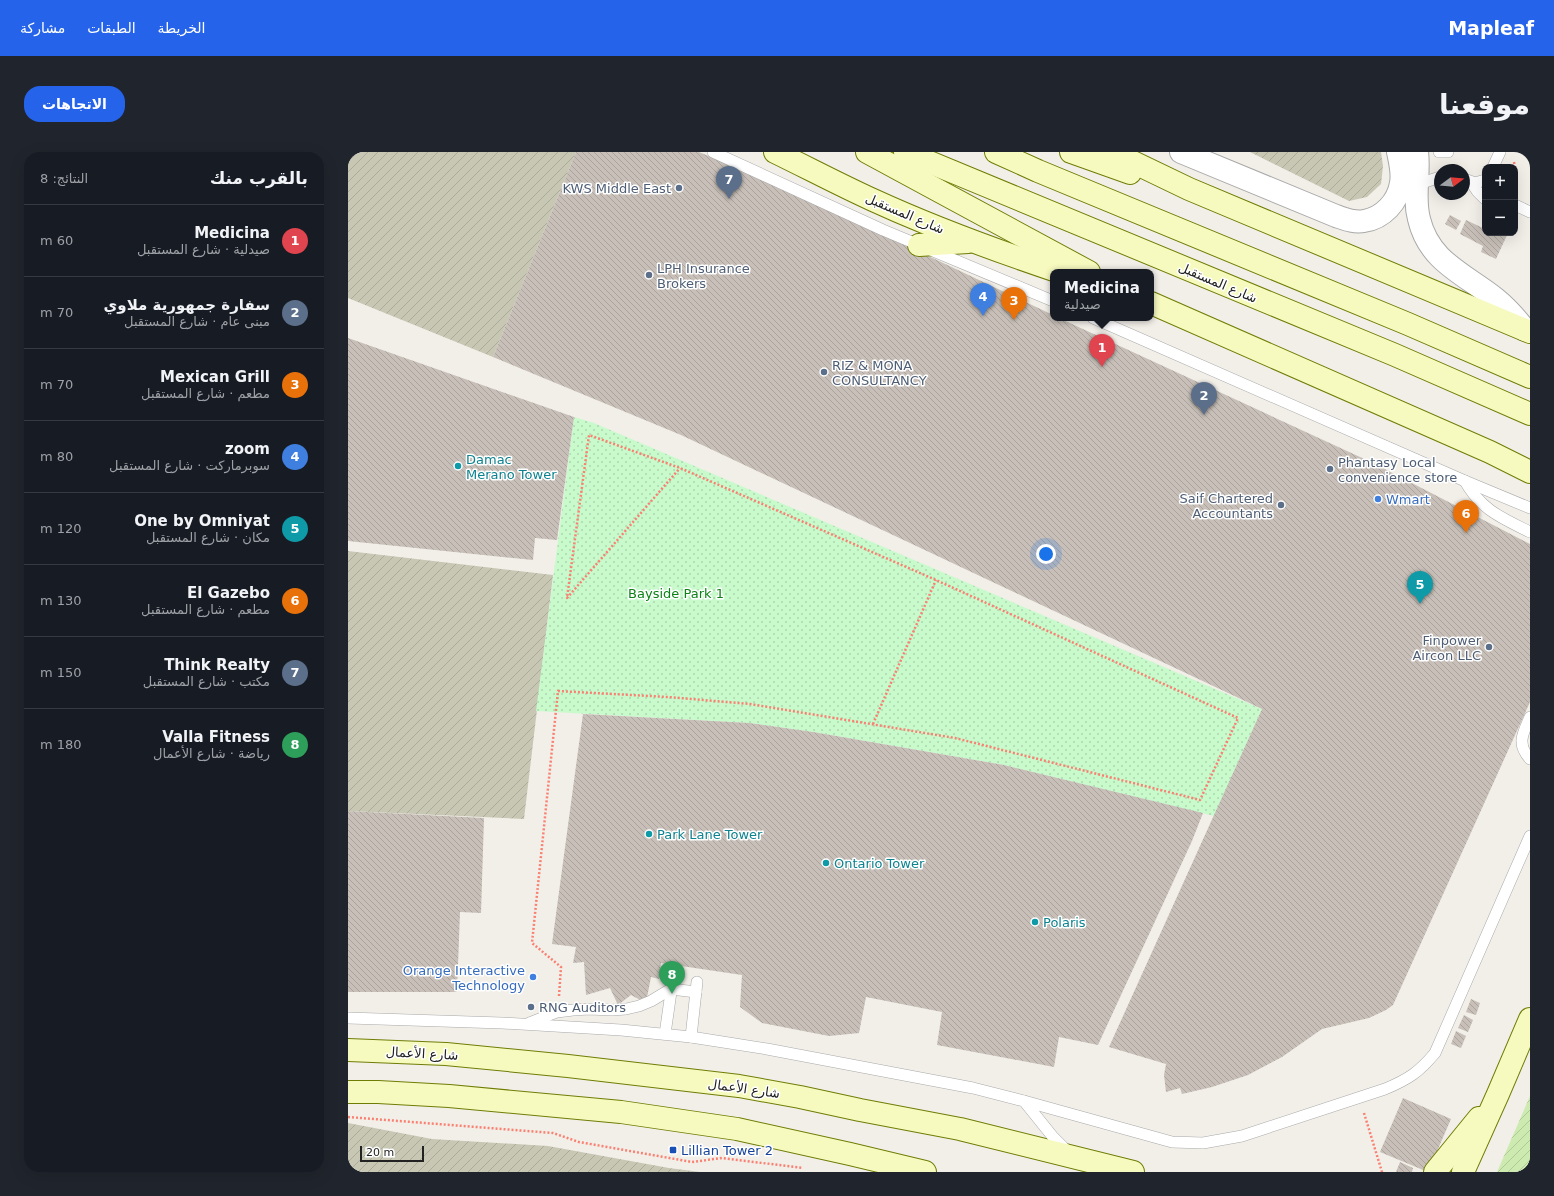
<!DOCTYPE html>
<html lang="ar">
<head>
<meta charset="utf-8">
<style>
	body { margin:0; font-family:"DejaVu Sans",Cairo,sans-serif; background:#20242c; color:#f1f3f6; direction:rtl }
	.controls { position:absolute; right:12px; top:12px; display:grid; overflow:hidden; border-radius:8px; box-shadow:0 4px 16px #0002 }
	.controls button { width:36px; height:36px; display:grid; place-items:center; padding:0; border:0; border-bottom:1px solid #363941; background:#171b24; color:#f1f3f6; font:20px sans-serif }
	.compass { position:absolute; left:1086px; top:12px; width:36px; height:36px; border-radius:50%; background:#171b24; box-shadow:0 4px 16px #0002; rotate:74deg }
	.scale { position:absolute; left:12px; bottom:10px; width:64px; box-sizing:border-box; padding-left:4px; border:2px solid #222; border-top:0; font-size:11px; line-height:14px; white-space:nowrap; color:#222; -webkit-text-stroke:3px #fff; paint-order:stroke }
	.you { position:absolute; left:698px; top:402px; width:14px; height:14px; margin:-10px; border:3px solid #fff; border-radius:50%; background:#1a73e8; box-shadow:0 0 0 6px #1a73e833 }
	.badge { display:grid; place-items:center; width:26px; height:26px; border-radius:50%; background:#2563eb; color:#fff; font-size:13px; font-weight:700 }
	.pin { position:absolute; translate:-50% -33px; filter:drop-shadow(0 1px 2px #0008) }
	.pin::after { content:''; position:absolute; top:21px; width:14px; height:12px; background:inherit; clip-path:polygon(0 0,100% 0,50% 100%) }
	.popup { position:absolute; left:702px; top:117px; width:104px; height:52px; box-sizing:border-box; display:grid; place-content:center; border-radius:8px; background:#171b24; filter:drop-shadow(0 1px 3px #0005); font-size:13px; white-space:nowrap; color:#9ea1a6 }
	.popup b { font-size:15px; color:#f1f3f6 }
	.popup::after { content:''; position:absolute; left:50%; top:100%; margin-left:-8px; border:8px solid transparent; border-top-color:#171b24 }
	.list { margin:0; padding:0; list-style:none }
	h2 { display:flex; justify-content:space-between; align-items:center; height:52px; margin:0; padding:0 16px; font-size:17px }
	h2 small { font-size:13px; font-weight:400; color:#9ea1a6 }
	.list li { display:grid; grid-template-columns:26px 1fr auto; gap:12px; align-items:center; box-sizing:border-box; height:72px; padding:0 16px; border-top:1px solid #363941 }
	.list b { display:block; font-size:15px; white-space:nowrap }
	.list p { margin:0; font-size:13px; white-space:nowrap; color:#9ea1a6 }
	.list em { font-size:13px; font-style:normal; color:#9ea1a6 }
	.map { position:relative; flex:none; width:1182px; height:1020px; overflow:hidden; direction:ltr; border-radius:16px }
	header { display:flex; align-items:center; gap:24px; box-sizing:border-box; height:56px; padding:0 20px; background:#2563eb; color:#fff }
	header strong { font-size:19px }
	nav { display:flex; gap:22px; margin-inline-start:auto; font-size:14px }
	.intro { display:flex; align-items:center; justify-content:space-between; box-sizing:border-box; height:96px; padding:0 24px }
	h1 { margin:0; font-size:28px }
	.button { padding:10px 18px; border-radius:16px; background:#2563eb; color:#fff; font-size:14px; font-weight:700 }
	main { display:flex; gap:24px; padding:0 24px }
	aside { flex:1; background:#171b24; border-radius:16px; box-shadow:0 4px 16px #0002 }
	.map>svg:first-child { display:block }
	.construction { fill:url(#construction-furrows) }
	.park { fill:url(#park-dots) }
	.garden { fill:url(#garden-furrows) }
	.building { fill:url(#building-back-hatch) }
	.lines { fill:none; stroke-linecap:round; stroke-linejoin:round }
	.lane-casing { stroke:#a9a9a9; stroke-width:12 }
	.street-casing { stroke:#a9a9a9; stroke-width:24 }
	.secondary-casing { stroke:#707d05; stroke-width:24 }
	.path { stroke:#fa8072; stroke-width:2.5; stroke-dasharray:2 2; stroke-linecap:butt }
	.lane { stroke:#fff; stroke-width:11 }
	.street { stroke:#fff; stroke-width:22 }
	.secondary { stroke:#f7fabf; stroke-width:22 }
	.service-dot { fill:#5c6f8a; stroke:#fff; stroke-width:1.5 }
	.culture-dot { fill:#0f9aa8; stroke:#fff; stroke-width:1.5 }
	.shop-dot { fill:#3f7fe0; stroke:#fff; stroke-width:1.5 }
	.transit-dot { fill:#1a4fb4; stroke:#fff; stroke-width:1.5 }
	.labels { text-anchor:middle; stroke-width:3; stroke-linejoin:round; paint-order:stroke }
	.service-label { font-size:13px; fill:#4e5e75; stroke:#fff; text-anchor:start }
	.street-label { font-size:13px; fill:#222; stroke:#fff }
	.culture-label { font-size:13px; fill:#0d838f; stroke:#fff; text-anchor:start }
	.shop-label { font-size:13px; fill:#366cbe; stroke:#fff; text-anchor:start }
	.park-label { font-size:13px; fill:#0c8416; stroke:#fff }
	.transit-label { font-size:13px; fill:#164399; stroke:#fff; text-anchor:start }
</style>
</head>
<body>
<header>
<strong>Mapleaf</strong>
<nav><a>الخريطة</a><a>الطبقات</a><a>مشاركة</a></nav>
</header>
<div class="intro"><h1>موقعنا</h1><a class="button">الاتجاهات</a></div>
<main>
<div class="map">
<svg width="1182" height="1020" viewBox="0 0 1182 1020">
	<defs>
		<pattern id="construction-furrows" width="10" height="10" patternUnits="userSpaceOnUse"><rect width="10" height="10" fill="#c7c7b4"/><path d="M-1 1l2-2M0 10L10 0M9 11l2-2" fill="none" stroke="#abab9a"/></pattern>
		<pattern id="park-dots" width="8" height="8" patternUnits="userSpaceOnUse"><rect width="8" height="8" fill="#c8facc"/><path d="M2 2h.1M6 6h.1" fill="none" stroke="#acd6af" stroke-width="1.8" stroke-linecap="round"/></pattern>
		<pattern id="garden-furrows" width="10" height="10" patternUnits="userSpaceOnUse"><rect width="10" height="10" fill="#cdebb0"/><path d="M-1 1l2-2M0 10L10 0M9 11l2-2" fill="none" stroke="#b0c997"/></pattern>
		<pattern id="building-back-hatch" width="6" height="6" patternUnits="userSpaceOnUse"><rect width="6" height="6" fill="#c7bfb8"/><path d="M-1 5l2 2M0 0l6 6M5-1l2 2" fill="none" stroke="#aba49e"/></pattern>
	</defs>
	<rect width="100%" height="100%" fill="#f2efe9"/>
	<!-- construction -->
	<g class="construction">
		<path d="M 0,0 L 228,0 L 145,205 L 0,146 Z"/>
		<path d="M 902,0 L 1033,0 L 1035,14 L 1033,32 L 1019,45 L 1001,49 Z"/>
		<path d="M 0,399 L 205,423 L 176,667 L 0,659 Z"/>
		<path d="M 0,971 L 84,987 L 200,994 L 321,1016 L 352,1020 L 0,1020 Z"/>
	</g>
	<!-- park -->
	<path class="park" d="M 226,265 L 246,271 L 914,557 L 866,664 L 656,613 L 465,580 L 401,571 L 188,559 Z"/>
	<!-- garden -->
	<path class="garden" d="M 1182,944 L 1182,1010 L 1178,1020 L 1149,1020 Z"/>
	<!-- building -->
	<g class="building">
		<path d="M 228,0 L 351,0 L 437,36 L 705,163 L 705,166 L 711,166 L 1025,311 L 1182,392 L 1182,550 L 1045,853 L 1038,858 L 1021,866 L 974,877 L 934,905 L 900,923 L 864,935 L 834,942 L 832,936 L 818,940 L 816,923 L 818,912 L 761,895 L 914,557 L 333,283 L 145,205 Z"/>
		<path d="M 1102,63 L 1113,69 L 1108,78 L 1097,72 Z"/>
		<path d="M 1118,68 L 1137,77 L 1137,81 L 1160,81 L 1148,107 L 1133,100 L 1135,94 L 1112,82 Z"/>
		<path d="M 0,186 L 226,265 L 209,388 L 187,386 L 185,408 L 0,389 Z"/>
		<path d="M 235,562 L 401,571 L 465,580 L 656,613 L 855,661 L 844,689 L 750,893 L 711,885 L 706,915 L 589,893 L 594,860 L 518,845 L 511,881 L 481,884 L 414,871 L 392,855 L 394,823 L 313,811 L 311,827 L 303,825 L 298,851 L 283,843 L 270,853 L 262,836 L 238,843 L 236,810 L 225,811 L 228,795 L 204,792 Z"/>
		<path d="M 0,659 L 136,666 L 133,761 L 112,760 L 109,840 L 0,840 Z"/>
		<path d="M 1123,847 L 1132,851 L 1128,863 L 1118,860 Z"/>
		<path d="M 1116,863 L 1125,868 L 1120,880 L 1110,876 Z"/>
		<path d="M 1108,879 L 1118,884 L 1113,896 L 1103,892 Z"/>
		<path d="M 1055,946 L 1103,967 L 1080,1020 L 1032,1000 Z"/>
		<path d="M 1052,1010 L 1065,1016 L 1064,1020 L 1048,1020 Z"/>
	</g>
	<g class="lines">
		<defs>
			<g id="lane">
				<path d="M 365,0 L 535,78 L 705,149"/>
				<path d="M 1091,0 L 1100,0"/>
				<path d="M 1145,15 L 1152,0"/>
				<path d="M 1116,27 L 1127,31 L 1137,28"/>
				<path d="M 1123,30 L 1129,39 L 1137,47"/>
				<path d="M 1070,36 L 1077,30 L 1092,25"/>
				<path d="M 1167,53 L 1182,60"/>
				<path d="M 745,166 L 1117,329 L 1182,356"/>
				<path d="M 1117,329 C 1133,358 1154,366 1182,380"/>
				<path d="M 1182,565 C 1175,581 1168,592 1182,607"/>
				<path d="M 0,866 L 154,871 L 273,878 L 343,885 L 419,897 L 625,936 L 676,949 L 705,985 L 720,1000"/>
				<path d="M 181,871 L 209,860 L 225,858 L 241,857 L 264,858 L 278,857 L 291,854 L 303,849 L 323,837 L 348,840"/>
				<path d="M 317,882 L 325,826"/>
				<path d="M 343,885 L 349,830"/>
				<path d="M 676,949 L 824,990 L 855,991 L 894,984 L 1037,937 C 1061,927 1071,920 1087,901 L 1182,684"/>
			</g>
			<g id="street">
				<path d="M 833,0 L 988,64 C 997,67 1006,71 1016,69 C 1035,66 1050,50 1053,31 C 1055,21 1052,10 1050,0"/>
				<path d="M 1069,0 C 1072,22 1065,45 1071,67 C 1081,110 1117,122 1148,147 C 1159,156 1168,166 1177,178"/>
			</g>
			<g id="secondary">
				<path d="M 427,0 C 460,16 492,33 525,48 C 586,76 649,99 712,120"/>
				<path d="M 519,0 L 741,120"/>
				<path d="M 557,0 L 1047,203 L 1182,262"/>
				<path d="M 648,0 L 690,19 L 1060,172 L 1182,225"/>
				<path d="M 723,0 L 782,21"/>
				<path d="M 764,0 L 841,37 L 1182,180"/>
				<path d="M 571,93 L 620,90"/>
				<path d="M 803,151 L 1142,300 L 1182,320"/>
				<path d="M 0,898 L 98,902 L 220,914 L 391,934 L 452,945 L 512,958 L 612,977 L 785,1020"/>
				<path d="M 0,940 L 30,940 L 101,944 L 273,960 L 389,977 L 502,1002 L 577,1020"/>
				<path d="M 1087,1020 L 1131,966"/>
				<path d="M 1115,1020 L 1150,942 L 1182,867"/>
			</g>
		</defs>
		<!-- lane casing -->
		<use href="#lane" class="lane-casing"/>
		<!-- street casing -->
		<use href="#street" class="street-casing"/>
		<!-- secondary casing -->
		<use href="#secondary" class="secondary-casing"/>
		<!-- path -->
		<g class="path">
			<path d="M 1166,10 L 1169,25 L 1167,26"/>
			<path d="M 525,572 L 588,428"/>
			<path d="M 211,844 L 213,815 L 184,791 L 210,539 L 320,545 L 402,552 L 607,586 L 852,648 L 890,566 L 588,428 L 332,316 L 241,283 L 219,446 L 332,316"/>
			<path d="M 1016,961 L 1034,1020"/>
			<path d="M 0,965 L 205,981 L 231,990 L 344,1010 L 374,1006 L 455,1016"/>
		</g>
		<!-- lane -->
		<use href="#lane" class="lane"/>
		<!-- street -->
		<use href="#street" class="street"/>
		<!-- secondary -->
		<use href="#secondary" class="secondary"/>
	</g>
	<!-- markers -->
	<g class="service-dot">
		<circle cx="331" cy="36" r="4"/>
		<circle cx="301" cy="123" r="4"/>
		<circle cx="476" cy="220" r="4"/>
		<circle cx="982" cy="317" r="4"/>
		<circle cx="933" cy="353" r="4"/>
		<circle cx="1141" cy="495" r="4"/>
		<circle cx="183" cy="855" r="4"/>
	</g>
	<g class="culture-dot">
		<circle cx="110" cy="314" r="4"/>
		<circle cx="301" cy="682" r="4"/>
		<circle cx="478" cy="711" r="4"/>
		<circle cx="687" cy="770" r="4"/>
	</g>
	<g class="shop-dot">
		<circle cx="1030" cy="347" r="4"/>
		<circle cx="185" cy="825" r="4"/>
	</g>
	<rect class="transit-dot" x="321" y="994" width="8" height="8" rx="2"/>
	<g class="labels">
		<!-- service labels -->
		<g class="service-label">
			<text x="323" y="41" text-anchor="end">KWS Middle East</text>
			<text x="309" y="121">LPH Insurance<tspan x="309" dy="15">Brokers</tspan></text>
			<text x="484" y="218">RIZ &amp; MONA<tspan x="484" dy="15">CONSULTANCY</tspan></text>
			<text x="990" y="315">Phantasy Local<tspan x="990" dy="15">convenience store</tspan></text>
			<text x="925" y="351" text-anchor="end">Saif Chartered<tspan x="925" dy="15">Accountants</tspan></text>
			<text x="1133" y="493" text-anchor="end">Finpower<tspan x="1133" dy="15">Aircon LLC</tspan></text>
			<text x="191" y="860">RNG Auditors</text>
		</g>
		<!-- street labels -->
		<g class="street-label">
			<text transform="translate(557 61) rotate(23)" y="5">شارع المستقبل</text>
			<text transform="translate(870 130) rotate(23)" y="5">شارع المستقبل</text>
			<text transform="translate(74 901) rotate(3)" y="5">شارع الأعمال</text>
			<text transform="translate(396 936) rotate(8)" y="5">شارع الأعمال</text>
		</g>
		<!-- culture labels -->
		<g class="culture-label">
			<text x="118" y="312">Damac<tspan x="118" dy="15">Merano Tower</tspan></text>
			<text x="309" y="687">Park Lane Tower</text>
			<text x="486" y="716">Ontario Tower</text>
			<text x="695" y="775">Polaris</text>
		</g>
		<!-- shop labels -->
		<g class="shop-label">
			<text x="1038" y="352">Wmart</text>
			<text x="177" y="823" text-anchor="end">Orange Interactive<tspan x="177" dy="15">Technology</tspan></text>
		</g>
		<!-- park labels -->
		<g class="park-label">
			<text x="328" y="446">Bayside Park 1</text>
		</g>
		<!-- transit labels -->
		<g class="transit-label">
			<text x="333" y="1003">Lillian Tower 2</text>
		</g>
	</g>
</svg>
<div class="controls">
<button>+</button>
<button>−</button>
</div>
<svg class="compass" viewBox="-18 -18 36 36"><path d="M0-13l5 13h-10z" fill="#e53935"/><path d="M0 13l5-13h-10z" fill="#9ea1a6"/></svg>
<div class="scale">20 m</div>
<div class="you"></div>
<div class="pin badge" style="left:754px;top:215px;background:#e0444e">1</div>
<div class="popup"><b>Medicina</b>صيدلية</div>
<div class="pin badge" style="left:856px;top:263px;background:#5c6f8a">2</div>
<div class="pin badge" style="left:666px;top:168px;background:#e8710a">3</div>
<div class="pin badge" style="left:635px;top:164px;background:#3f7fe0">4</div>
<div class="pin badge" style="left:1072px;top:452px;background:#0f9aa8">5</div>
<div class="pin badge" style="left:1118px;top:381px;background:#e8710a">6</div>
<div class="pin badge" style="left:381px;top:47px;background:#5c6f8a">7</div>
<div class="pin badge" style="left:324px;top:842px;background:#2e9e5b">8</div>
</div>
<aside>
<h2>بالقرب منك<small>النتائج: 8</small></h2>
<ul class="list">
<li><span class="badge" style="background:#e0444e">1</span><div><b>Medicina</b><p>صيدلية · شارع المستقبل</p></div><em>60 m</em></li>
<li><span class="badge" style="background:#5c6f8a">2</span><div><b>سفارة جمهورية ملاوي</b><p>مبنى عام · شارع المستقبل</p></div><em>70 m</em></li>
<li><span class="badge" style="background:#e8710a">3</span><div><b>Mexican Grill</b><p>مطعم · شارع المستقبل</p></div><em>70 m</em></li>
<li><span class="badge" style="background:#3f7fe0">4</span><div><b>zoom</b><p>سوبرماركت · شارع المستقبل</p></div><em>80 m</em></li>
<li><span class="badge" style="background:#0f9aa8">5</span><div><b>One by Omniyat</b><p>مكان · شارع المستقبل</p></div><em>120 m</em></li>
<li><span class="badge" style="background:#e8710a">6</span><div><b>El Gazebo</b><p>مطعم · شارع المستقبل</p></div><em>130 m</em></li>
<li><span class="badge" style="background:#5c6f8a">7</span><div><b>Think Realty</b><p>مكتب · شارع المستقبل</p></div><em>150 m</em></li>
<li><span class="badge" style="background:#2e9e5b">8</span><div><b>Valla Fitness</b><p>رياضة · شارع الأعمال</p></div><em>180 m</em></li>
</ul>
</aside>
</main>
</body>
</html>
